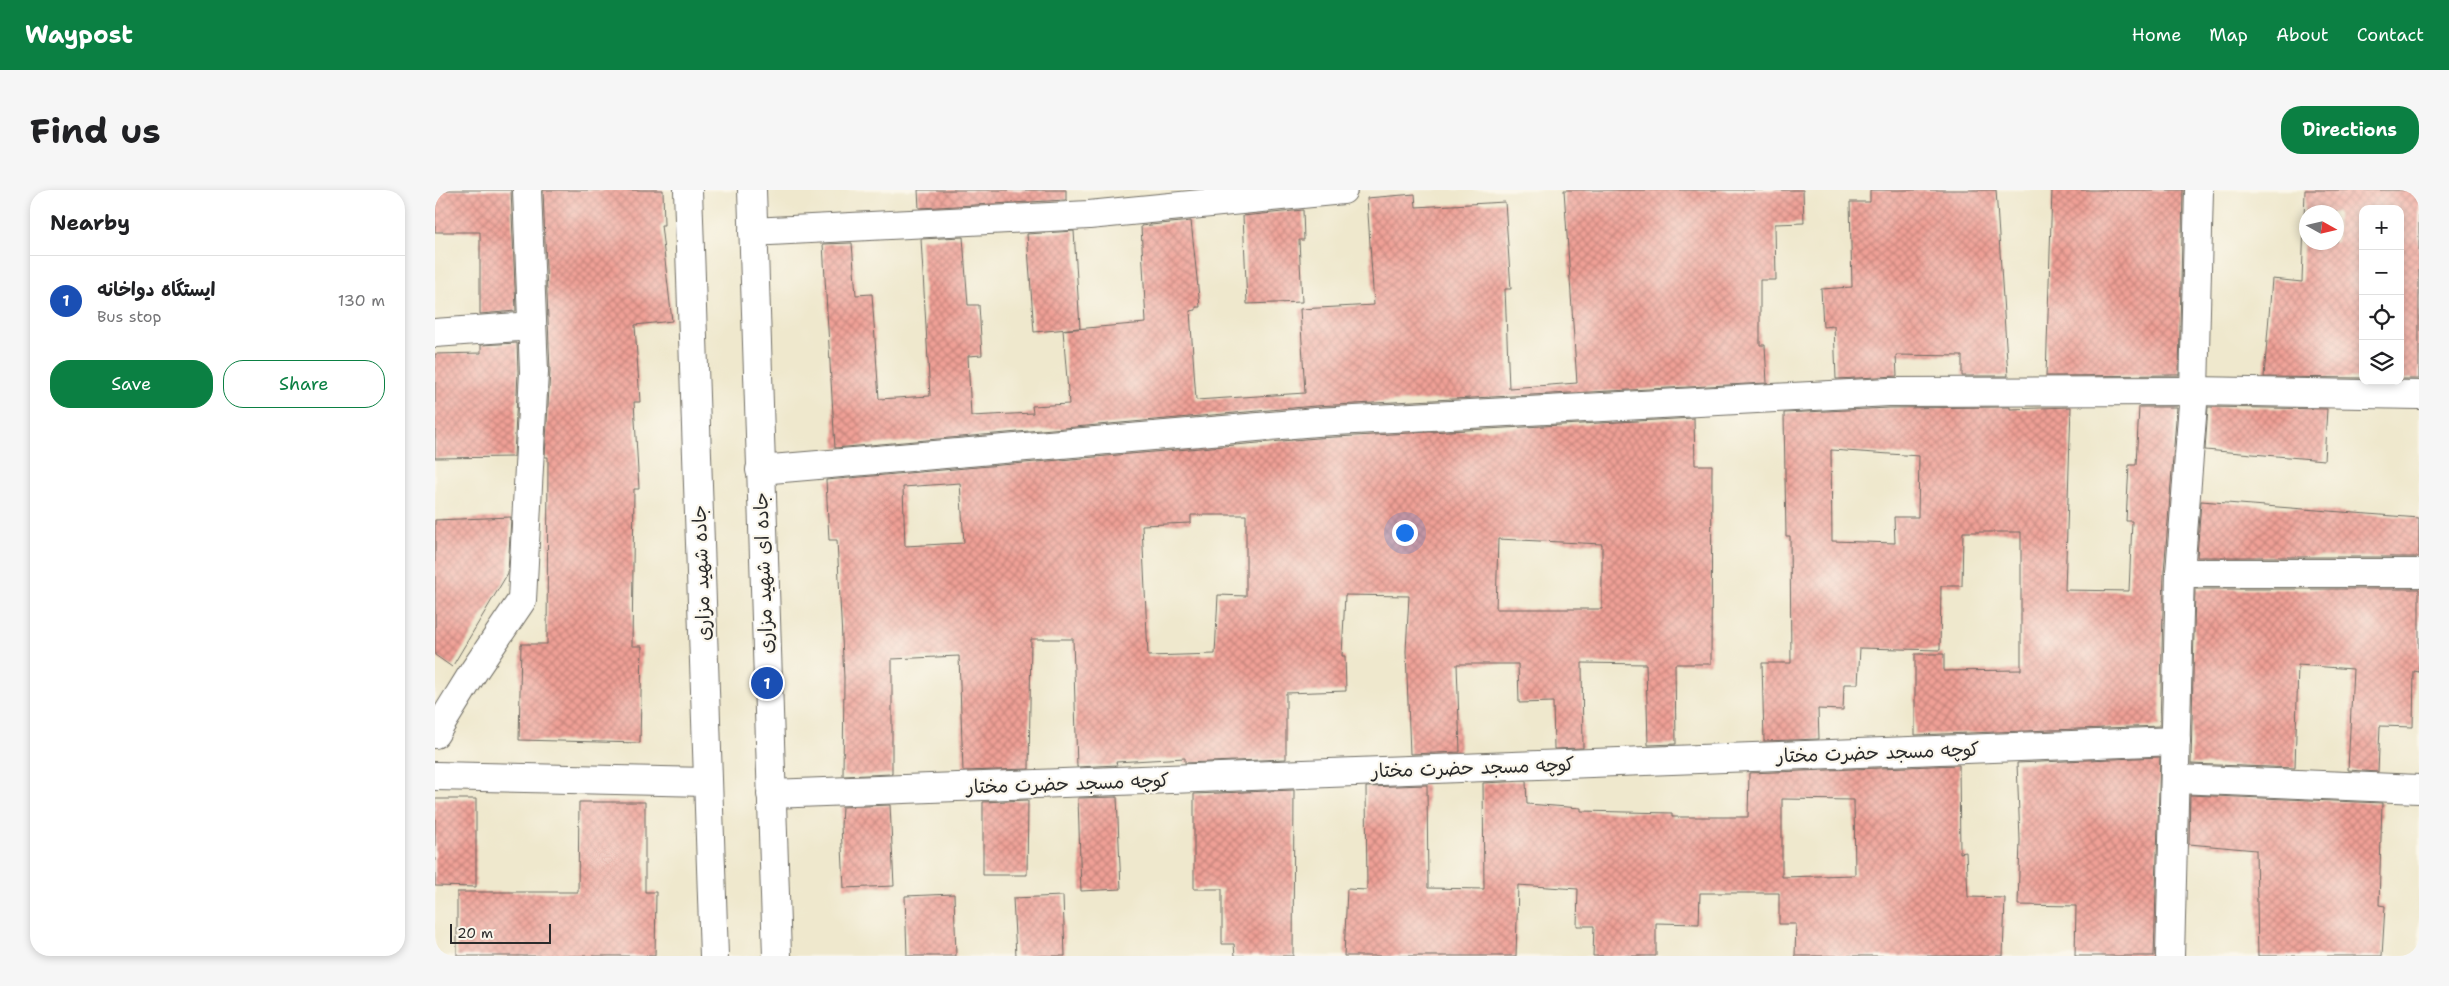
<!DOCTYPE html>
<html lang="en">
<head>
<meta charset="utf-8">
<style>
	body { margin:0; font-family:"Shantell Sans","Playpen Sans Arabic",sans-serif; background:#f6f6f6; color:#202124 }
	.controls { position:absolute; right:15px; top:15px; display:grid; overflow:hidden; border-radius:10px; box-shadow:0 2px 8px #0003 }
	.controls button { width:45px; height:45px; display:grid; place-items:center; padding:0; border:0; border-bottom:1px solid #e0e0e0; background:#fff; color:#202124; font:25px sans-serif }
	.compass { position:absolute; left:1864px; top:15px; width:45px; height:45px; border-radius:50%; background:#fff; box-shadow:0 2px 8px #0003; rotate:98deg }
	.scale { position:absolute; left:15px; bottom:12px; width:101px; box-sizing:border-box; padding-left:5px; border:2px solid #2b2b2b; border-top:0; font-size:14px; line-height:18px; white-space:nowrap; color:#2b2b2b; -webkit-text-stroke:4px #fbf7ec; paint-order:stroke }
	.you { position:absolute; left:969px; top:342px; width:18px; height:18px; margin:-12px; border:4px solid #fff; border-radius:50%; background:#1a73e8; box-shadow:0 0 0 8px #1a73e833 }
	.badge { display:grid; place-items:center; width:32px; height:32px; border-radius:50%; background:#0b8043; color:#fff; font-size:16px; font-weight:700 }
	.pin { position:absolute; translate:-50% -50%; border:2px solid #fff; box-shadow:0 1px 5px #0006 }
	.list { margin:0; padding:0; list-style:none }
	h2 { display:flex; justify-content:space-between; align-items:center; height:65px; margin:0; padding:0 20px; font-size:21px }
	h2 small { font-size:16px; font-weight:400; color:#757577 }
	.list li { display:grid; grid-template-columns:32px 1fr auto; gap:15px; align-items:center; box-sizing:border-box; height:90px; padding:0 20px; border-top:1px solid #e0e0e0 }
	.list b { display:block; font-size:19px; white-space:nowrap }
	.list p { margin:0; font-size:16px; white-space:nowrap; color:#757577 }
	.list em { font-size:16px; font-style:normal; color:#757577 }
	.actions { display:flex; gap:10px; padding:15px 20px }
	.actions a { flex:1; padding:11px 0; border:1px solid #0b8043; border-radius:20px; text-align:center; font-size:18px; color:#0b8043 }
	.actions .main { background:#0b8043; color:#fff }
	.icon { flex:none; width:28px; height:28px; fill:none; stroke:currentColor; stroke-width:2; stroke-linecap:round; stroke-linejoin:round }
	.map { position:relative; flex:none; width:1984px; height:766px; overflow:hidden; border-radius:20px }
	header { display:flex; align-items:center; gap:30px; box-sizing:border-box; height:70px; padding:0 25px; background:#0b8043; color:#fff }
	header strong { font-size:24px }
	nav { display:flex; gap:28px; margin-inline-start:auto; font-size:18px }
	.intro { display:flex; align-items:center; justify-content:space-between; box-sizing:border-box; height:120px; padding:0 30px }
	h1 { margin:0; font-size:35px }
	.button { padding:12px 22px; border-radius:20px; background:#0b8043; color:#fff; font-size:18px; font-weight:700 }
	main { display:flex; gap:30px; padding:0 30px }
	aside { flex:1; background:#fff; border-radius:20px; box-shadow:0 2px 8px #0003 }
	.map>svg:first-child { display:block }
	.building { fill:url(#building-cross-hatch); fill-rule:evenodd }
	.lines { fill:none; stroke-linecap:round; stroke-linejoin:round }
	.street-casing { stroke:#706d64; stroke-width:30 }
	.secondary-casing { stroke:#706d64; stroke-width:30 }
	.street { stroke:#fff; stroke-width:28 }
	.secondary { stroke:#fff; stroke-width:28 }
	.labels { text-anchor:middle; stroke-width:4.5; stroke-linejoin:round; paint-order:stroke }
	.street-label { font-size:19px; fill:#2b2b2b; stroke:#fbf7ec }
</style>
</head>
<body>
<header>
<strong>Waypost</strong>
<nav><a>Home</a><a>Map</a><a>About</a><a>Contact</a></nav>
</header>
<div class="intro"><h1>Find us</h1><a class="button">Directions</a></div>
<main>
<aside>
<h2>Nearby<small></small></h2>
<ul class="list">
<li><span class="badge" style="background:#1a4fb4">1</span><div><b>ایستگاه دواخانه</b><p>Bus stop</p></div><em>130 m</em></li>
</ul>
<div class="actions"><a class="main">Save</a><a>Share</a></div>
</aside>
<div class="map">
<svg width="1984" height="766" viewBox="0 0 1984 766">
	<defs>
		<pattern id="building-cross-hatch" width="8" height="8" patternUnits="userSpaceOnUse" patternTransform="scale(1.25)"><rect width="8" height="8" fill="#f0a096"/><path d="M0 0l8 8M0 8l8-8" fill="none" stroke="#c3837b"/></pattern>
	</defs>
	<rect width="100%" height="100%" fill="#fbf7ec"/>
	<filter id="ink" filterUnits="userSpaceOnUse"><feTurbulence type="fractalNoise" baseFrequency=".02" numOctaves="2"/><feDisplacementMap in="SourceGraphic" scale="10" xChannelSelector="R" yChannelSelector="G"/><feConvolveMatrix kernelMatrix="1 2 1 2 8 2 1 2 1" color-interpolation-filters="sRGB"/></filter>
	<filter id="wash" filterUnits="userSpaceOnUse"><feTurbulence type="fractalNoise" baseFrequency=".0096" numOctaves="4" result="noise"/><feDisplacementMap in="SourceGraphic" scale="20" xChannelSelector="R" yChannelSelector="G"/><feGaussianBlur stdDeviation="1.12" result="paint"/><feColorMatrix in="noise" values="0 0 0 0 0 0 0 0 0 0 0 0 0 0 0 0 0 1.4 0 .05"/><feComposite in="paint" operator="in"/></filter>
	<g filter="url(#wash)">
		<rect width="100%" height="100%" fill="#efe8cd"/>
		<g id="blocks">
			<!-- building -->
			<g class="building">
				<path d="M 0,0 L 76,0 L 81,121 L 45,124 L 45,42 L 0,42 Z"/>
				<path d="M 108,0 L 228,0 L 229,35 L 226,35 L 237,131 L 200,135 L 205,212 L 199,212 L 204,299 L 199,299 L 197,456 L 207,456 L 205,553 L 84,550 L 86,454 L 112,454 L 113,267 L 110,267 L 115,181 Z"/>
				<path d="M 483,0 L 631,0 L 631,10 L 484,18 Z"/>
				<path d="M 1129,0 L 1368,0 L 1369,33 L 1340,34 L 1341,90 L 1325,90 L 1325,155 L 1330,155 L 1332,193 L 880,216 L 400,258 L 388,54 L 417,53 L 421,105 L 437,104 L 444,209 L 495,206 L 486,49 L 528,47 L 533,115 L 544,115 L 547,165 L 533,166 L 536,226 L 598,223 L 597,216 L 634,214 L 628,140 L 711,133 L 706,36 L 756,31 L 765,117 L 761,117 L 761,120 L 755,121 L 761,210 L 870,203 L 865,119 L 939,115 L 932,8 L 980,4 L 981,17 L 1070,12 L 1076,99 L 1070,99 L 1074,198 L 1142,193 Z"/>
				<path d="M 1435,0 L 1561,0 L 1573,186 L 1527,186 L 1527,166 L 1461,165 L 1462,186 L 1401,189 L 1399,136 L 1388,137 L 1386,99 L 1417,97 L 1415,12 L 1435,12 Z"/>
				<path d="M 1617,0 L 1748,0 L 1744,185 L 1611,186 Z"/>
				<path d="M 1870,0 L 1984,0 L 1984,189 L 1965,189 L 1965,19 L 1928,19 L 1928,188 L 1829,187 L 1837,89 L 1867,92 ZM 1872,22 L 1902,22 L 1902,52 L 1872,52 Z"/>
				<path d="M 868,20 L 869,50 L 864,50 L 867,112 L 812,114 L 808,26 Z"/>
				<path d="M 639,41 L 645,138 L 599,142 L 592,44 Z"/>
				<path d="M 82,153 L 83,182 L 79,267 L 0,268 L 0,164 L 46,163 L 46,155 Z"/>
				<path d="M 1575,217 L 1575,219 L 1636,217 L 1630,400 L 1694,401 L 1697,331 L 1691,331 L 1694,275 L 1701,275 L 1704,217 L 1742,217 L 1729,382 L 1725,536 L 1480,545 L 1480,464 L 1509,464 L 1509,481 L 1586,480 L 1586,342 L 1528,342 L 1527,396 L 1506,396 L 1505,460 L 1425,458 L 1423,494 L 1409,494 L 1408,520 L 1383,519 L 1384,549 L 1329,551 L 1327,473 L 1356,473 L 1355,346 L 1351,346 L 1349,223 L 1454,218 ZM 1396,260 L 1484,266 L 1483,327 L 1459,327 L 1460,353 L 1397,351 Z"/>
				<path d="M 1773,217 L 1892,219 L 1889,270 L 1770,260 Z"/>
				<path d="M 1259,228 L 1260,275 L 1277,275 L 1276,474 L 1240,474 L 1241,554 L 1213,555 L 1211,474 L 1147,473 L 1148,558 L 1119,559 L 1118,512 L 1084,513 L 1083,474 L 1022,474 L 1025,562 L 975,564 L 971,461 L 974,406 L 910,405 L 907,466 L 910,466 L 911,501 L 851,503 L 851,569 L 750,573 L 750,568 L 681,572 L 682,575 L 642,577 L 638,449 L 596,449 L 594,579 L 528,581 L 524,466 L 457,469 L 457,584 L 408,586 L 409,488 L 402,350 L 394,350 L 391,290 L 882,248 ZM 525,293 L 529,353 L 470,356 L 468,297 ZM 756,325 L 811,325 L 811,406 L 783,405 L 780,464 L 713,466 L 707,335 L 756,333 ZM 1063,349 L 1167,354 L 1167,419 L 1061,419 Z"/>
				<path d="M 1766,311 L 1984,328 L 1984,367 L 1762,367 Z"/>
				<path d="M 76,327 L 73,383 L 17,477 L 0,465 L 0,330 Z"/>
				<path d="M 1760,399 L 1984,399 L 1984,482 L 1979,481 L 1978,537 L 1945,536 L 1943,582 L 1913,580 L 1918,479 L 1863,475 L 1860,578 L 1756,574 Z"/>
				<path d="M 1725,567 L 1719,766 L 1640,766 L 1641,716 L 1583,715 L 1585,650 L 1582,573 Z"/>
				<path d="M 1524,575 L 1525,663 L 1531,662 L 1533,707 L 1570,708 L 1568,766 L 1360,766 L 1361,734 L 1344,734 L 1344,703 L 1265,703 L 1264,734 L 1221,733 L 1221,766 L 1158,766 L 1159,736 L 1142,736 L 1143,699 L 1083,695 L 1081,766 L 909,766 L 912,699 L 932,700 L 931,597 L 992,595 L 993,698 L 1049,699 L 1048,593 L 1091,591 L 1092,614 L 1146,618 L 1146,621 L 1237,623 L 1237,627 L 1313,627 L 1314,583 ZM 1347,609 L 1419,610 L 1420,685 L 1347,687 Z"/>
				<path d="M 859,600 L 858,766 L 800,766 L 799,754 L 787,754 L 787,699 L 759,699 L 759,604 Z"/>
				<path d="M 1755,605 L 1947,613 L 1944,715 L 1950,716 L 1947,766 L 1823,766 L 1821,660 L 1754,654 Z"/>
				<path d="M 682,607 L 686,699 L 646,701 L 643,608 Z"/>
				<path d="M 0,609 L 41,609 L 41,697 L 0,696 Z"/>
				<path d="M 593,610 L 592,685 L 548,685 L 548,612 Z"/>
				<path d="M 144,612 L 210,612 L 210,702 L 221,702 L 220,766 L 22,766 L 22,702 L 143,702 Z"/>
				<path d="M 455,615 L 459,696 L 409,698 L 406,636 L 407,617 Z"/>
				<path d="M 519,704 L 521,766 L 472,766 L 470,706 Z"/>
				<path d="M 628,706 L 630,766 L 581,766 L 578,708 Z"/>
			</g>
		</g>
	</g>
	<g filter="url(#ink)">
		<use href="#blocks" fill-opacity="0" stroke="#706d64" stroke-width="1"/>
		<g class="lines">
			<defs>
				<g id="street">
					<path d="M 318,42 L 654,25 L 908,0"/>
					<path d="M 0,143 L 97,136"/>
					<path d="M 325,280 L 881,232 L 1454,202 L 1759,201 L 1984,205"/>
					<path d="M 1745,383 L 1984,383"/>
					<path d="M 0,544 L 39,481 L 87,410 L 99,182 L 92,0"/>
					<path d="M 0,586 L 272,592"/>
					<path d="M 1741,589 L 1984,599"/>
					<path d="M 336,604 L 1741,551"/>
					<path d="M 1735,766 L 1745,383 L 1759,201 L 1764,0"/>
				</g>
				<g id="secondary">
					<path d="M 253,0 L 279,766"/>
					<path d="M 317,0 L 342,766"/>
				</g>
			</defs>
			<!-- street casing -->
			<use href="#street" class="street-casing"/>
			<!-- secondary casing -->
			<use href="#secondary" class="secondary-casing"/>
			<!-- street -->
			<use href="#street" class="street"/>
			<!-- secondary -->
			<use href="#secondary" class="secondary"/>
		</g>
	</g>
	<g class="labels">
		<!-- street labels -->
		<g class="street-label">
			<text transform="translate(266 383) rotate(-92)" y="7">جاده شهید مزاری</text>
			<text transform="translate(328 383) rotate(-92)" y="7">جاده ای شهید مزاری</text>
			<text transform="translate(1443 562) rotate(-2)" y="7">کوچه مسجد حضرت مختار</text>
			<text transform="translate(1038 577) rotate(-2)" y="7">کوچه مسجد حضرت مختار</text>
			<text transform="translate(633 593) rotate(-2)" y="7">کوچه مسجد حضرت مختار</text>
		</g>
	</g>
</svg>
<div class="controls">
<button>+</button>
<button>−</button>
<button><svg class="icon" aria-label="locate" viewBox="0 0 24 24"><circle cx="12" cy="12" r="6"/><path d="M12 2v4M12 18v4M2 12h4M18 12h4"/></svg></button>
<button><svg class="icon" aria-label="layers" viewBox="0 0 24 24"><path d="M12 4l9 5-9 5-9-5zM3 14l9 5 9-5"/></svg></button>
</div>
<svg class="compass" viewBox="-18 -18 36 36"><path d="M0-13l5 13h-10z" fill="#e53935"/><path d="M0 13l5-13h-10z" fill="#757577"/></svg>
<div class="scale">20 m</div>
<div class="you"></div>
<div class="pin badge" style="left:332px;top:493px;background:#1a4fb4">1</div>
</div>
</main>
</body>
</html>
